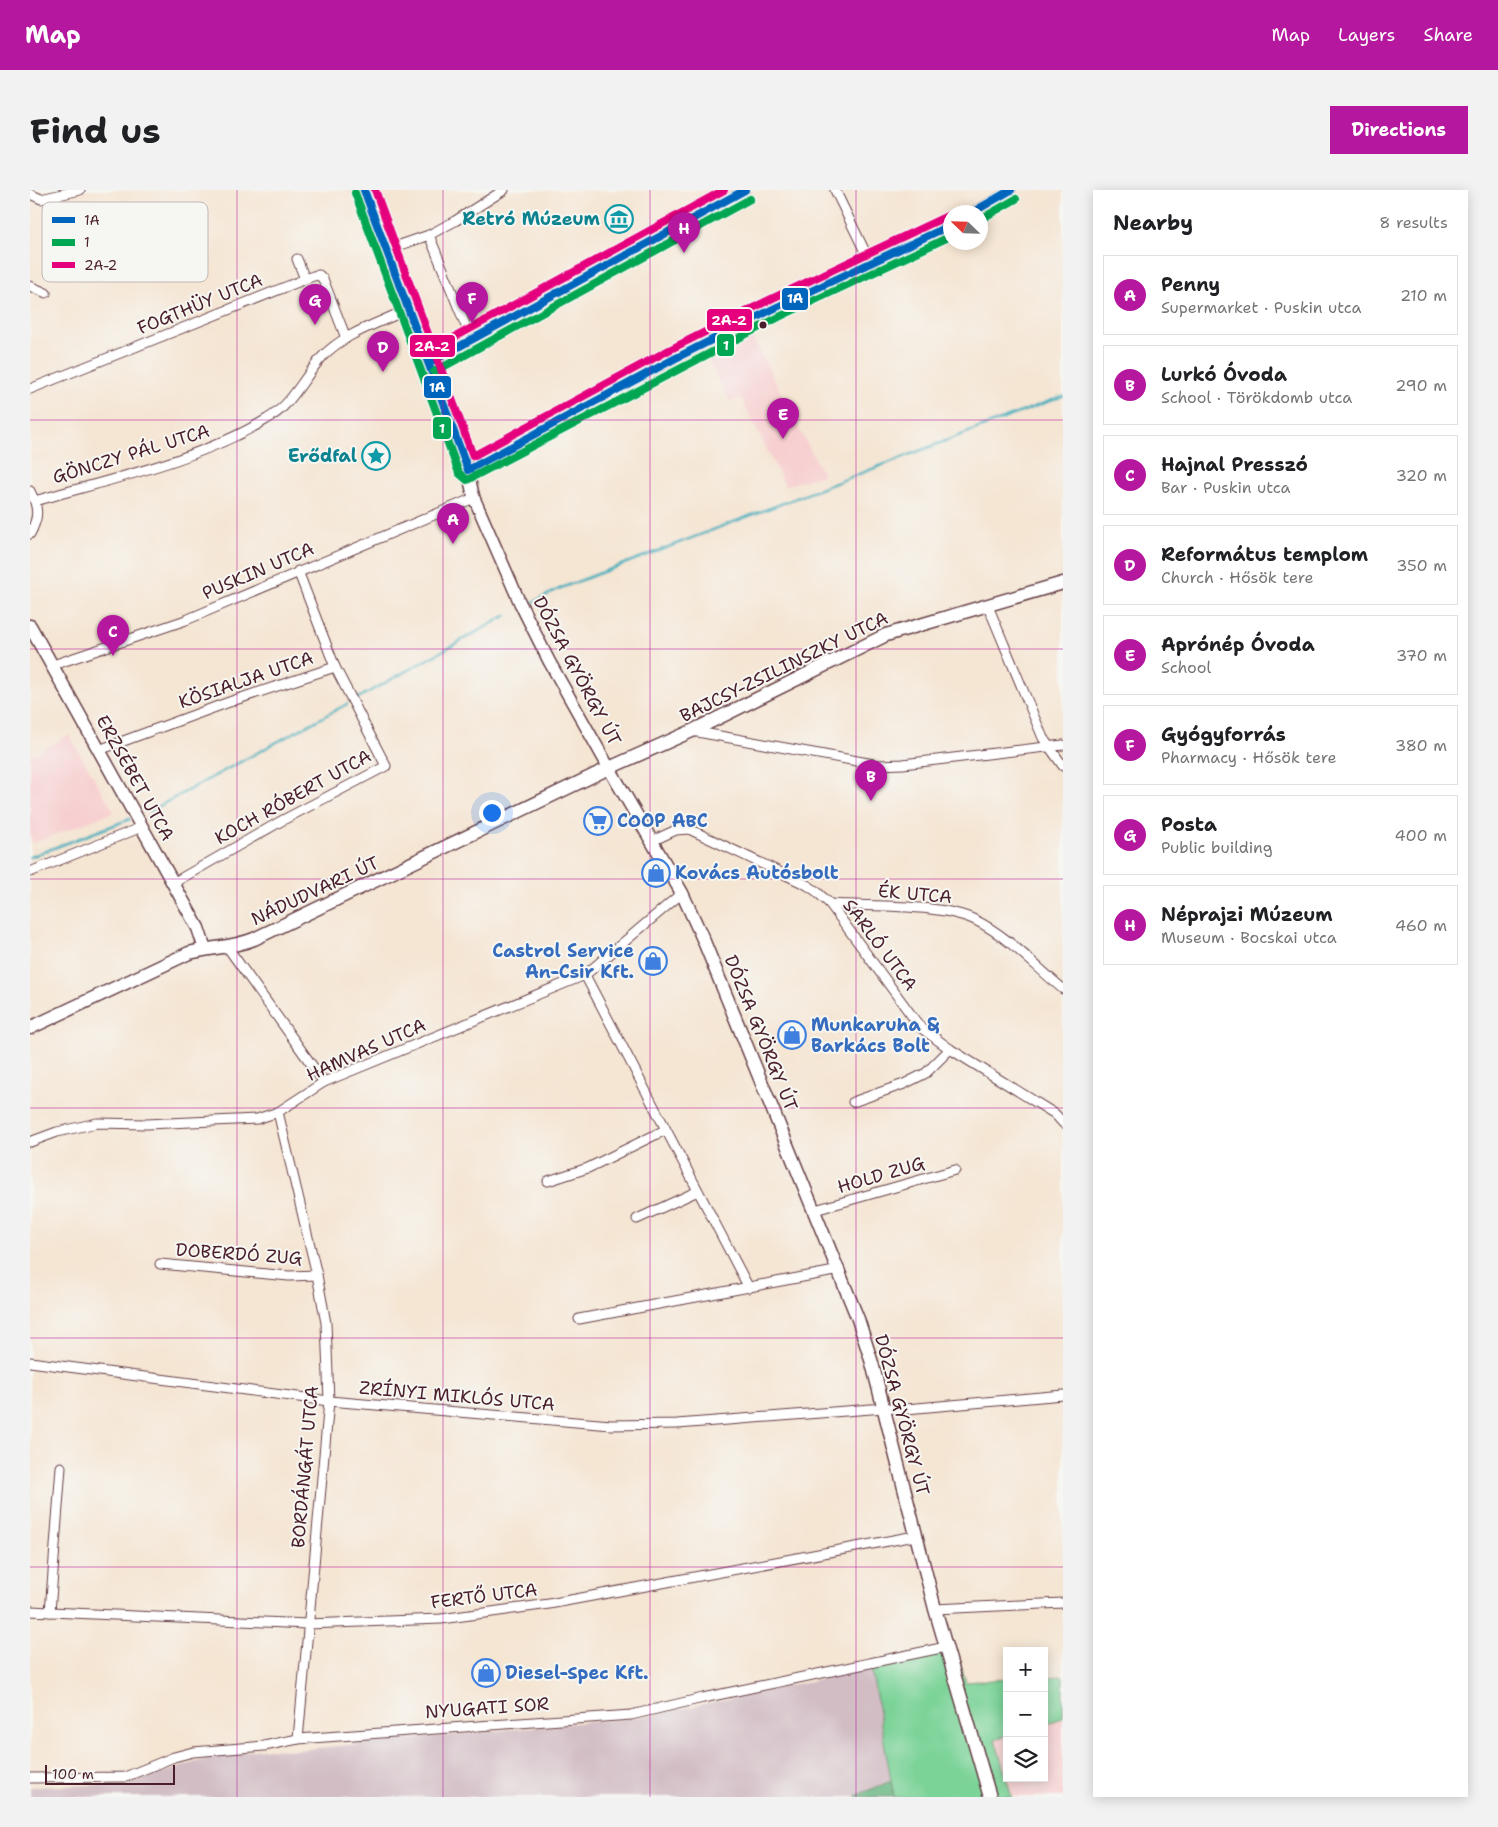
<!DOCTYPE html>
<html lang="en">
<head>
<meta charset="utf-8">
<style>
	body { margin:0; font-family:"Shantell Sans",sans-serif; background:#f2f2f2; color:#202124 }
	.controls { position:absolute; right:15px; bottom:15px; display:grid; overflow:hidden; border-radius:0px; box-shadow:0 2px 12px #0003 }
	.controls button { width:45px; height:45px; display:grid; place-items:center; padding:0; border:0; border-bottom:1px solid #e0e0e0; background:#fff; color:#202124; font:25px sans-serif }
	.compass { position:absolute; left:913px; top:15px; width:45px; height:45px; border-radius:50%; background:#fff; box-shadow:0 2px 12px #0003; rotate:293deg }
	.scale { position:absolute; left:15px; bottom:12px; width:130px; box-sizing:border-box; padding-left:5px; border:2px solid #4a1f2b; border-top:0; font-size:14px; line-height:18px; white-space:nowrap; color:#4a1f2b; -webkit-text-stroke:4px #f6f6f2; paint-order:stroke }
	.you { position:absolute; left:461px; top:622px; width:18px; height:18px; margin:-12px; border:4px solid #fff; border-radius:50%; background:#1a73e8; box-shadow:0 0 0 8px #1a73e833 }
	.badge { display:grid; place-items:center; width:32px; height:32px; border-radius:50%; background:#b5179e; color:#fff; font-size:16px; font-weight:700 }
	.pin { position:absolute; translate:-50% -41px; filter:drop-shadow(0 1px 2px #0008) }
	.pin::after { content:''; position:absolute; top:26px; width:18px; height:15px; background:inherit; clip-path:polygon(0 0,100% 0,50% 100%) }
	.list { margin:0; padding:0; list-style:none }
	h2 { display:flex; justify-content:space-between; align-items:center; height:65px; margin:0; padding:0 20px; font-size:21px }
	h2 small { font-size:16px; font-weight:400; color:#757577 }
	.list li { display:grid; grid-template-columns:32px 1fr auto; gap:15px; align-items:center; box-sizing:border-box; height:80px; margin:0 10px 10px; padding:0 10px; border:1px solid #e0e0e0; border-radius:0px }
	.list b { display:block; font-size:19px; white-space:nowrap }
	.list p { margin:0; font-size:16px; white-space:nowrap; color:#757577 }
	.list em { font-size:16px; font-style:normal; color:#757577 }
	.icon { flex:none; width:28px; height:28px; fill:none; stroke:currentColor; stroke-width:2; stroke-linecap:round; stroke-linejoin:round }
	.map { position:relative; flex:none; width:1033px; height:1607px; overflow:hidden; border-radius:0px }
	header { display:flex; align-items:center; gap:30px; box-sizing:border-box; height:70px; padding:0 25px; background:#b5179e; color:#fff }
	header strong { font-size:24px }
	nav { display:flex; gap:28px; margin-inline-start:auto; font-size:18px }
	.intro { display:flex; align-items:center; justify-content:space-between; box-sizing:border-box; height:120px; padding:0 30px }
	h1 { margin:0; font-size:35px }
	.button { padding:12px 22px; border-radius:0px; background:#b5179e; color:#fff; font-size:18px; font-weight:700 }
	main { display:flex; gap:30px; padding:0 30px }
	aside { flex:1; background:#fff; border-radius:0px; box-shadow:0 2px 12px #0003 }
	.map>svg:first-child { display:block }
	.built { fill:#f7cfd0 }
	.industrial { fill:#d2bdc5 }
	.green { fill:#7cd398; stroke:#637962 }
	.forest { fill:#65b580; stroke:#586a56 }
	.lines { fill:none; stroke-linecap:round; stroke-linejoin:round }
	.stream { stroke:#40aebe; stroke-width:2.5 }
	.minor-casing { stroke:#643d44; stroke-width:11 }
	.tertiary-casing { stroke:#643d44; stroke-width:14 }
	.secondary-casing { stroke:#643d44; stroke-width:15 }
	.minor { stroke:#fff; stroke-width:9 }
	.tertiary { stroke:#fff; stroke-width:11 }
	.secondary { stroke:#fff; stroke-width:12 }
	.bus-1-casing { stroke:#f6f6f2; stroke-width:11 }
	.bus-2-casing { stroke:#f6f6f2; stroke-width:11 }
	.bus-3-casing { stroke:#f6f6f2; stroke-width:11 }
	.bus-1 { stroke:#0065bd; stroke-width:8 }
	.bus-2 { stroke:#00a651; stroke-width:8 }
	.bus-3 { stroke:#e5007d; stroke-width:8 }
	.grid { fill:none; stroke:#b5179e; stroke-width:1; stroke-opacity:0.55 }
	.bus-dot { fill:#4a1f2b; stroke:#f6f6f2; stroke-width:2 }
	.labels { text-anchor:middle; stroke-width:4; stroke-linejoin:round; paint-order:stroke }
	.culture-label { font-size:18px; font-weight:bold; fill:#0d838f; stroke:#f6f6f2; text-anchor:end }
	.street-label { font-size:18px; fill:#4a1f2b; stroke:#f6f6f2 }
	.shop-label { font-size:18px; font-weight:bold; fill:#366cbe; stroke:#f6f6f2; text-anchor:start }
	.key { fill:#f6f6f2; stroke:#c2b6b6; stroke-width:1 }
	.key-label { font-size:14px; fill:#4a1f2b }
	.line-badge { stroke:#f6f6f2; stroke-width:2 }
	.badge-label { font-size:14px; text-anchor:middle; font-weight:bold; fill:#fff }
</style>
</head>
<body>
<header>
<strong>Map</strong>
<nav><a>Map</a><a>Layers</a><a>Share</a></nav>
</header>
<div class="intro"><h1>Find us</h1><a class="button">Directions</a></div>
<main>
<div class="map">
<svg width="1033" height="1607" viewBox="0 0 1033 1607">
	<rect width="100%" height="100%" fill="#f6f6f2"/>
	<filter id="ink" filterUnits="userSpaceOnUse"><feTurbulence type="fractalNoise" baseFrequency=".02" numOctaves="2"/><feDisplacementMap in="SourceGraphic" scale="10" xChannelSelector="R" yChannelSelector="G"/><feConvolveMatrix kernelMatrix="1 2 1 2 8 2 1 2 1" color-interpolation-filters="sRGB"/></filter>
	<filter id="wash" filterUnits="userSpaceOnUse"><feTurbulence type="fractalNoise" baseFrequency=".0096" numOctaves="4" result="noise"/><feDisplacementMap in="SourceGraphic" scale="20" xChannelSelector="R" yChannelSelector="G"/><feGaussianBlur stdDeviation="1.12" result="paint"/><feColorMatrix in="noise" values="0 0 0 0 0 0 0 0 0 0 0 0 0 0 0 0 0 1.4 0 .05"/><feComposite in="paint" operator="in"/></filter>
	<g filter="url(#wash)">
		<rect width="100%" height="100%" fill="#f5e5d3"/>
		<!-- built -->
		<g class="built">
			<path d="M 717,137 L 734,170 L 793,285 L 755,296 L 711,208 L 700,212 L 682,178 L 672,157 Z"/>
			<path d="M 39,545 L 84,622 L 3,653 L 0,645 L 0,566 Z"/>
			<path d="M 1033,1528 L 1033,1607 L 982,1607 L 965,1549 L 977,1545 L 977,1588 L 1014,1588 L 1014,1534 Z"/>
		</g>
		<!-- industrial -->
		<path class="industrial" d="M 841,1478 L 861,1591 L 825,1607 L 0,1607 L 0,1597 L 99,1594 L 191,1564 L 233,1559 L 267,1560 L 619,1526 Z"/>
		<!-- green -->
		<g class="green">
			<path d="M 925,1460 L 936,1492 L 977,1489 L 977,1545 L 965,1549 L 982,1607 L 864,1607 L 841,1478 Z"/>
			<path d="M 1033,1486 L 1033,1528 L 1014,1534 L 1014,1487 Z"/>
		</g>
		<!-- forest -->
		<path class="forest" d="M 861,1591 L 864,1607 L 825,1607 L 825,1606 Z"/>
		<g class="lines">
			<!-- stream -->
			<g class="stream">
				<path d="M 503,412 L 531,398 L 1033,206"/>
				<path d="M 328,508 L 477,425"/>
				<path d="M 120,621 L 317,514"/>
				<path d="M 0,667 L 100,629"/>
			</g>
		</g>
	</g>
	<g filter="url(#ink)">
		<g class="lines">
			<defs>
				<g id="minor">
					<path d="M 805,0 L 841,74"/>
					<path d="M 0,4 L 11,9 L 50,0"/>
					<path d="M 943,22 L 981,0"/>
					<path d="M 399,45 L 442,151"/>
					<path d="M 356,60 L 399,45 L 425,31 L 474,0"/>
					<path d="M 267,69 L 275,89"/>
					<path d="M 0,96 L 16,103"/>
					<path d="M 399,173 L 715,0"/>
					<path d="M 0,199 L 283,86 L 289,85 L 293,89 L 316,148"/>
					<path d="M 438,280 L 644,169 L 747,117 L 921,35"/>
					<path d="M 0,301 C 9,318 9,327 0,344"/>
					<path d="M 5,311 C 81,289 170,270 237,229 C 262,215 274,187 292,167 C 314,143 350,133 378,119"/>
					<path d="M 958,416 L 1013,548 L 1033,576"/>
					<path d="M 23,475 L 156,430 L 444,308"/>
					<path d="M 662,541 L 849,575 L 873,574 L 1033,555"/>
					<path d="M 69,560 L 202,511 L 305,477"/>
					<path d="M 622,651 L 646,640 L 659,639 L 777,695 L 786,701 L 800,714 L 890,837 L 920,859 L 1025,924 L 1033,933"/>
					<path d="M 0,682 L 112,637"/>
					<path d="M 143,693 L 253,630 L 356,576 L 305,477 L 268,381"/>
					<path d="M 800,714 C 841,717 908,713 945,730 C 978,746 1005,776 1033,799"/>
					<path d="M 198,758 L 294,892"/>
					<path d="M 555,785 L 719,1098"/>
					<path d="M 823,912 L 874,894 L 896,883 L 920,859"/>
					<path d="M 248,922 L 287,1085 L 296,1133 L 299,1211 L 268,1549"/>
					<path d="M 0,952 L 27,942 L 67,933 L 117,934 L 227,929 L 248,922 L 294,892 L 555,785 L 652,703"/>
					<path d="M 518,991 L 558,978 L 635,940"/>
					<path d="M 785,1020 L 925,980"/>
					<path d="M 607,1029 L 668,1001"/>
					<path d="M 130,1074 L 259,1086 L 287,1085"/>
					<path d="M 549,1129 L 810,1080"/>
					<path d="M 0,1172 L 299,1211 L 581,1235 L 647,1234 L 854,1218 L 876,1219 L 1033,1205"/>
					<path d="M 905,1419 L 1033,1413"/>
					<path d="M 0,1421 L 277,1434 L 411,1429 L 519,1414 L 885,1346"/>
					<path d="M 20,1422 L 31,1277"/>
					<path d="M 0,1588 L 95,1587 L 144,1567 L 163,1562 L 234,1556 L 268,1549 L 601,1525 L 673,1508 L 916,1457"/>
				</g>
				<path id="tertiary" d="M 334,0 L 436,275 L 444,308 L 490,413 L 519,471 L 579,578"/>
				<g id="secondary">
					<path d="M 0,436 L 168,738 L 175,759"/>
					<path d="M 579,578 L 652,703 L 673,749 L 828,1129 L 842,1173 L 905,1419 L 960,1607"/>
					<path d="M 0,838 L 159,763 C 181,757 202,758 224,749 L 579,578 L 662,541 L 856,445 L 1033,393"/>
				</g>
			</defs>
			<!-- minor casing -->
			<use href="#minor" class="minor-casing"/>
			<!-- tertiary casing -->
			<use href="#tertiary" class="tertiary-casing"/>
			<!-- secondary casing -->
			<use href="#secondary" class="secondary-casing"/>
			<!-- minor -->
			<use href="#minor" class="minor"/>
			<!-- tertiary -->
			<use href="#tertiary" class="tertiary"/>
			<!-- secondary -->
			<use href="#secondary" class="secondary"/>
			<defs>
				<g id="bus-1">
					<path d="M 334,0 L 438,280 L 644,169 L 747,117 L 921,35"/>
					<path d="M 943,22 L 981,0"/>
					<path d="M 399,173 L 715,0"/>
				</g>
				<g id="bus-2">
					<path d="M 325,3 L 429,283 L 437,290 L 751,126 L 921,46"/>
					<path d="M 951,29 L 986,9"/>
					<path d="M 404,182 L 720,9"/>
				</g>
				<g id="bus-3">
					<path d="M 345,0 L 443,266 L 639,160 L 743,108 L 917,26"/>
					<path d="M 394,164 L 694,0"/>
				</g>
			</defs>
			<!-- bus-1 casing -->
			<use href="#bus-1" class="bus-1-casing"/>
			<!-- bus-2 casing -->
			<use href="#bus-2" class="bus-2-casing"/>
			<!-- bus-3 casing -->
			<use href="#bus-3" class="bus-3-casing"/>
			<!-- bus-1 -->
			<use href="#bus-1" class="bus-1"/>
			<!-- bus-2 -->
			<use href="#bus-2" class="bus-2"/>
			<!-- bus-3 -->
			<use href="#bus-3" class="bus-3"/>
		</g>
	</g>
	<!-- grid -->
	<path class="grid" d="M 207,0 L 207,1607M 413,0 L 413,1607M 620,0 L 620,1607M 826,0 L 826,1607M 0,230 L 1033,230M 0,459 L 1033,459M 0,689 L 1033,689M 0,918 L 1033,918M 0,1148 L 1033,1148M 0,1377 L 1033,1377"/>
	<!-- icons -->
	<defs>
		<symbol id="museum-ring" viewBox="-11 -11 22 22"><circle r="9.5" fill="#f6f6f2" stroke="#0f9aa8" stroke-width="1.5"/><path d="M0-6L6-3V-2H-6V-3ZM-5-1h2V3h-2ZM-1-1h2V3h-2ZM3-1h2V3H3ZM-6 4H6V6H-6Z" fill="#0f9aa8"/></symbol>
		<symbol id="sight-ring" viewBox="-11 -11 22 22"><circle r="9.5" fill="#f6f6f2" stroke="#0f9aa8" stroke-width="1.5"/><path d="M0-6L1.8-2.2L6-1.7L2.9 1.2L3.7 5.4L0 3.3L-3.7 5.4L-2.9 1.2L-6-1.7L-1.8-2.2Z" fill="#0f9aa8"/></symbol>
		<symbol id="supermarket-ring" viewBox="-11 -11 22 22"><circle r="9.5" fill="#f6f6f2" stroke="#3f7fe0" stroke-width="1.5"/><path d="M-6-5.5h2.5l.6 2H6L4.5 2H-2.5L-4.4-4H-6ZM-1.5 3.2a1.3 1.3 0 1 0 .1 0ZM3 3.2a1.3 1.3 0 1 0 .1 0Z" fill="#3f7fe0"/></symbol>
		<symbol id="shop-ring" viewBox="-11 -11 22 22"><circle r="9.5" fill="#f6f6f2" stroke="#3f7fe0" stroke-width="1.5"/><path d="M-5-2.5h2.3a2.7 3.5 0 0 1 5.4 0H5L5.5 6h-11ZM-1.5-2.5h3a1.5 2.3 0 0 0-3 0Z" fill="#3f7fe0"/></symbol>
	</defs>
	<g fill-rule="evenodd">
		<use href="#museum-ring" x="573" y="13" width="32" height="32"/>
		<use href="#sight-ring" x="330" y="250" width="32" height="32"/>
		<use href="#supermarket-ring" x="552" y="615" width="32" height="32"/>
		<use href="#shop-ring" x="610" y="667" width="32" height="32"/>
		<use href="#shop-ring" x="607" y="755" width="32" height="32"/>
		<use href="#shop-ring" x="746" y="829" width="32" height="32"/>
		<use href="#shop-ring" x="440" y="1467" width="32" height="32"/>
	</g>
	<!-- markers -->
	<circle class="bus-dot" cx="733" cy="135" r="4.5"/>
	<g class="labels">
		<!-- culture labels -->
		<g class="culture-label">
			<text x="570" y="35">Retró Múzeum</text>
			<text x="327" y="272">Erődfal</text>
		</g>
		<!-- street labels -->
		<g class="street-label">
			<text transform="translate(170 114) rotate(-22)" y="6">FOGTHÜY UTCA</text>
			<text transform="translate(101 264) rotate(-17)" y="6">GÖNCZY PÁL UTCA</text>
			<text transform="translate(228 381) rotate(-23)" y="6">PUSKIN UTCA</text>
			<text transform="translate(754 477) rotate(-26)" y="6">BAJCSY-ZSILINSZKY UTCA</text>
			<text transform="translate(547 481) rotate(62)" y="6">DÓZSA GYÖRGY ÚT</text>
			<text transform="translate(216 490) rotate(-19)" y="6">KÖSIALJA UTCA</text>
			<text transform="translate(105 588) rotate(61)" y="6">ERZSÉBET UTCA</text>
			<text transform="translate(263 607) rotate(-29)" y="6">KOCH RÓBERT UTCA</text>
			<text transform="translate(285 701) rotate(-25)" y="6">NÁDUDVARI ÚT</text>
			<text transform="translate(885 704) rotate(5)" y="6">ÉK UTCA</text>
			<text transform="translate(850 755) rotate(53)" y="6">SARLÓ UTCA</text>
			<text transform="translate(731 843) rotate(68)" y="6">DÓZSA GYÖRGY ÚT</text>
			<text transform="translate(336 860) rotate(-24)" y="6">HAMVAS UTCA</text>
			<text transform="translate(851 985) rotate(-16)" y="6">HOLD ZUG</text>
			<text transform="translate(209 1064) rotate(4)" y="6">DOBERDÓ ZUG</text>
			<text transform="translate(427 1206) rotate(5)" y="6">ZRÍNYI MIKLÓS UTCA</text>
			<text transform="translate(872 1225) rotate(75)" y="6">DÓZSA GYÖRGY ÚT</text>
			<text transform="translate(275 1277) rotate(-85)" y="6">BORDÁNGÁT UTCA</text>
			<text transform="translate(454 1406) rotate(-7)" y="6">FERTŐ UTCA</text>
			<text transform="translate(457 1518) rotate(-4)" y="6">NYUGATI SOR</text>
		</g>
		<!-- shop labels -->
		<g class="shop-label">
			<text x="587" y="637">COOP ABC</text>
			<text x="645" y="689">Kovács Autósbolt</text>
			<text x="604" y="767" text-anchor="end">Castrol Service<tspan x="604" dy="21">An-Csir Kft.</tspan></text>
			<text x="781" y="841">Munkaruha &amp;<tspan x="781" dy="21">Barkács Bolt</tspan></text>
			<text x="475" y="1489">Diesel-Spec Kft.</text>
		</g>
	</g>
	<!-- legend -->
	<rect x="12" y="12" width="166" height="80" rx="8" class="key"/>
	<rect x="22" y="27" width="23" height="6" fill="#0065bd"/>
	<rect x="22" y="49" width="23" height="7" fill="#00a651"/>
	<rect x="22" y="72" width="23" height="6" fill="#e5007d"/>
	<g class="key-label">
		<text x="54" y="35">1A</text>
		<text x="54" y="57">1</text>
		<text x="54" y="80">2A-2</text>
	</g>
	<g class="line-badge">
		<rect x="751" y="97" width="28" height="24" rx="5" fill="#0065bd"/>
		<rect x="676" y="118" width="47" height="24" rx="5" fill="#e5007d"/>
		<rect x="686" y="143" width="19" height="24" rx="5" fill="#00a651"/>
		<rect x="379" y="144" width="47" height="24" rx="5" fill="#e5007d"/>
		<rect x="393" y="185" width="29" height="24" rx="5" fill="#0065bd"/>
		<rect x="402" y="226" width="20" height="24" rx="5" fill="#00a651"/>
	</g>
	<g class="badge-label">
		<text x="765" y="113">1A</text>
		<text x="699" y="135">2A-2</text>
		<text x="696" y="160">1</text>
		<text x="402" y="161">2A-2</text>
		<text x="407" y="202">1A</text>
		<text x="412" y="243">1</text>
	</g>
</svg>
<div class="controls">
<button>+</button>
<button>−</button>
<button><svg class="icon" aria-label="layers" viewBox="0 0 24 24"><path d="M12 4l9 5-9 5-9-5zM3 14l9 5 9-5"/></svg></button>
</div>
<svg class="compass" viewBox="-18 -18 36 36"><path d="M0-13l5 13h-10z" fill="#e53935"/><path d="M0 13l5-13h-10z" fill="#757577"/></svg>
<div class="scale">100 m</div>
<div class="you"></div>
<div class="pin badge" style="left:423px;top:354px">A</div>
<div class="pin badge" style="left:841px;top:611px">B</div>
<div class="pin badge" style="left:83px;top:466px">C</div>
<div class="pin badge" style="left:353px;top:182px">D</div>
<div class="pin badge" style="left:753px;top:249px">E</div>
<div class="pin badge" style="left:442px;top:133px">F</div>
<div class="pin badge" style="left:285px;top:135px">G</div>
<div class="pin badge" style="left:654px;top:63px">H</div>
</div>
<aside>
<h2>Nearby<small>8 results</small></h2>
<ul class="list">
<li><span class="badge">A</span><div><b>Penny</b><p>Supermarket · Puskin utca</p></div><em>210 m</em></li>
<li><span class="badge">B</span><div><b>Lurkó Óvoda</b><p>School · Törökdomb utca</p></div><em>290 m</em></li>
<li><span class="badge">C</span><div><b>Hajnal Presszó</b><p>Bar · Puskin utca</p></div><em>320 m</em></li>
<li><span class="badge">D</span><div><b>Református templom</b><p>Church · Hősök tere</p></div><em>350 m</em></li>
<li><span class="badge">E</span><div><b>Aprónép Óvoda</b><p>School</p></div><em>370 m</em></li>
<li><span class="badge">F</span><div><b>Gyógyforrás</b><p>Pharmacy · Hősök tere</p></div><em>380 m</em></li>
<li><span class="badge">G</span><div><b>Posta</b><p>Public building</p></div><em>400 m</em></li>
<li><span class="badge">H</span><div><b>Néprajzi Múzeum</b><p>Museum · Bocskai utca</p></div><em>460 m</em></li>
</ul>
</aside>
</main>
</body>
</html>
